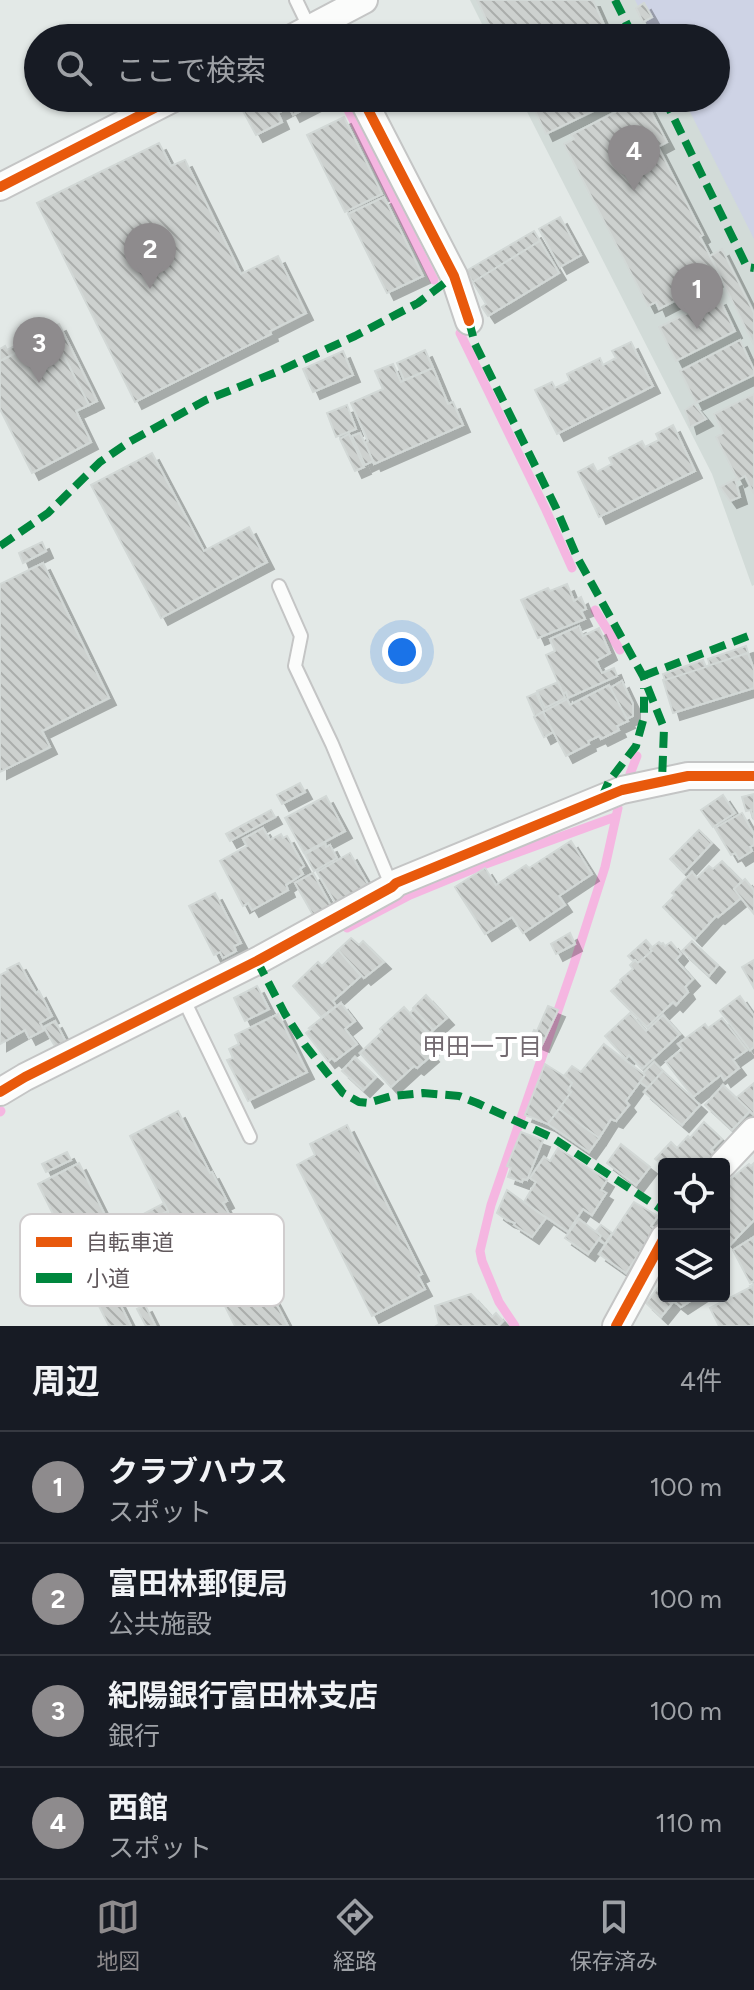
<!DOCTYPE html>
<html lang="ja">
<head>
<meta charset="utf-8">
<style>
	body { margin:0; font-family:Figtree,"Noto Sans JP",sans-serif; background:#20242c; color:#f1f3f6 }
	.controls { position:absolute; right:24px; bottom:24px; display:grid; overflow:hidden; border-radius:8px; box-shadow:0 2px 6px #0004 }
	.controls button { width:72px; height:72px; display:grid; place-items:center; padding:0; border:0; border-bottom:2px solid #363941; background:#171b24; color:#f1f3f6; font:40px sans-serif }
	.you { position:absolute; left:402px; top:652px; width:28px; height:28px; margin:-20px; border:6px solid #fff; border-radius:50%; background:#1a73e8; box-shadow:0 0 0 12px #1a73e833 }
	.badge { display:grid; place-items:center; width:52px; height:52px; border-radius:50%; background:#8e8b8d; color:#fff; font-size:26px; font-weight:700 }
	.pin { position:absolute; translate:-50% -66px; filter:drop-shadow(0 2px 4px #0008) }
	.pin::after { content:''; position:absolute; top:42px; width:28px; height:24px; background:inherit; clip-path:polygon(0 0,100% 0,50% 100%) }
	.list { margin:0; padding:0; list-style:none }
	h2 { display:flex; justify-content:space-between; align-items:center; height:104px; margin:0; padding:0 32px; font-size:34px }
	h2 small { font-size:26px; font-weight:400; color:#9ea1a6 }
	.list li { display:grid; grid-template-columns:52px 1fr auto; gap:24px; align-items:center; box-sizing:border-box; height:112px; padding:0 32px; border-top:2px solid #363941 }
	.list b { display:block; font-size:30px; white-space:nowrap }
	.list p { margin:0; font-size:26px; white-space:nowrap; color:#9ea1a6 }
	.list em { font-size:26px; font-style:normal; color:#9ea1a6 }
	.icon { flex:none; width:44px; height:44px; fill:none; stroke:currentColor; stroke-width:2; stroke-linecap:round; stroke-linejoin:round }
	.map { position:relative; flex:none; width:754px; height:1326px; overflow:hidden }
	.search { position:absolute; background:#171b24; box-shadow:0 2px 6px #0004; left:24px; right:24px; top:24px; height:88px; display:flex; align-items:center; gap:20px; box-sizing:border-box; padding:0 28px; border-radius:44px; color:#9ea1a6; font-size:30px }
	.sheet { height:552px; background:#171b24 }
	nav { display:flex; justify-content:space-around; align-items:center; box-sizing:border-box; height:112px; border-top:2px solid #363941; background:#171b24; font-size:22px; color:#9ea1a6 }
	nav a { display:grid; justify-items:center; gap:4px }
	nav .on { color:#8e8b8d }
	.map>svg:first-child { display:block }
	.education { fill:#d2dbd8 }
	.pitch { fill:#ced3e5 }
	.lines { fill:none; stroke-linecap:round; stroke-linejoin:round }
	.stream { stroke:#f5b6e1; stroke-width:9 }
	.building { fill:url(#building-back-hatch); stroke:#d2d8d6; stroke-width:2; filter:url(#shadow) }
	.lane-casing { stroke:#c4c5c5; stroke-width:16 }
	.street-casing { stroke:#c4c5c5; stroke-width:30 }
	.lane { stroke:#fbfcfb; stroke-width:12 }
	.street { stroke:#fbfcfb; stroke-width:26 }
	.quiet { stroke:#00873e; stroke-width:8; stroke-dasharray:16 8; stroke-linecap:butt }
	.cycleway-casing { stroke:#fff; stroke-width:15 }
	.cycleway { stroke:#e8590c; stroke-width:10 }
	.labels { text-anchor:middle; stroke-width:8; stroke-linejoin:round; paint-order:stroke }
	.neighbourhood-label { font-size:24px; fill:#736a70; stroke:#fff }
	.key { fill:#fff; stroke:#d0cdce; stroke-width:2 }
	.key-label { font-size:22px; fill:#61595d }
</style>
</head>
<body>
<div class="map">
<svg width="754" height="1326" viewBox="0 0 754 1326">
	<defs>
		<pattern id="building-back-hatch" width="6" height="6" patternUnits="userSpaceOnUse" patternTransform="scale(2)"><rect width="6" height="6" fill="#cdd1cf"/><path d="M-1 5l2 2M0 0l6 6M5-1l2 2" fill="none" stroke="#aaadab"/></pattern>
		<filter id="shadow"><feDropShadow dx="7" dy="7" stdDeviation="0" flood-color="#0004"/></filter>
	</defs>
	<rect width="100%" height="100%" fill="#e3e9e7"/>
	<!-- education -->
	<path class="education" d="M 470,0 L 754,0 L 754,585 L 752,586 L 712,474 L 520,98 L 716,98 L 716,38 L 489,38 Z"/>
	<!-- pitch -->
	<path class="pitch" d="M 635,0 L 754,0 L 754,239 L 683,98 L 716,98 L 716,38 L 654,38 Z"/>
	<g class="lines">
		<!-- stream -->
		<g class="stream">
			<path d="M 342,98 L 434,280"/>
			<path d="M 460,333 L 545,508 L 572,568"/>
			<path d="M 595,610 L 620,650"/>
			<path d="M 630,774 L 637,756"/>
			<path d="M 347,928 L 410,895 L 483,865 L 615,817"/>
			<path d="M 0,1112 L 1,1111"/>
			<path d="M 515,1326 L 499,1302 L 482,1261 L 480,1251 L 491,1205 L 573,967 L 605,867 L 618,808"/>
		</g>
	</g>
	<!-- building -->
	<g class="building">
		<path d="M 477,0 L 593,0 L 610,38 L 495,38 Z"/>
		<path d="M 644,3 L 652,17 L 643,22 L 636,8 Z"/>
		<path d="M 236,98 L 326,98 L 293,115 L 289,107 L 278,113 L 282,122 L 256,135 Z"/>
		<path d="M 529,98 L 620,98 L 546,134 Z"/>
		<path d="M 636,101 L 639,107 L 647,104 L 667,142 L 658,147 L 703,235 L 700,237 L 721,277 L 659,309 L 656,302 L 648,306 L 564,144 L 574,139 L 571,135 Z"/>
		<path d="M 344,117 L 382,194 L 345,212 L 307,135 Z"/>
		<path d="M 159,143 L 171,166 L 185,160 L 241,274 L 278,256 L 306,313 L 270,331 L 271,334 L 135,402 L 37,203 Z"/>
		<path d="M 384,197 L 423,276 L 387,293 L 348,214 Z"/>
		<path d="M 560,217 L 581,255 L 560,267 L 539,229 Z"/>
		<path d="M 534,231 L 540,241 L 473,282 L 466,271 Z"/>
		<path d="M 540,241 L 559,273 L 488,316 L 482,307 L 486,304 L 473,282 Z"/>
		<path d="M 722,249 L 754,313 L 754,345 L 710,256 Z"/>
		<path d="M 719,298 L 735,331 L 676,361 L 659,327 Z"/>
		<path d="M 59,324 L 97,401 L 89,405 L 53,334 L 0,361 L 0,349 L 5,346 L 7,350 Z"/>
		<path d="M 53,335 L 89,405 L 76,411 L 91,442 L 32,473 L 0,409 L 0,361 Z"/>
		<path d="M 740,340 L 754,370 L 754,375 L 696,403 L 680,371 Z"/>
		<path d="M 631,342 L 653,386 L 557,434 L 535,390 L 552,382 L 555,388 L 570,381 L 567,374 L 600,358 L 603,365 L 616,358 L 612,351 Z"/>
		<path d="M 425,350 L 433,368 L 404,380 L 397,363 Z"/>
		<path d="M 343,351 L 353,375 L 313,392 L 303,369 Z"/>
		<path d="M 393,364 L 401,382 L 433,368 L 448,404 L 453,402 L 463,425 L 374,464 L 365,443 L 368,441 L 351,403 L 383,389 L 375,371 Z"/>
		<path d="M 754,394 L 754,494 L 745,476 L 738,480 L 716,437 L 723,433 L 714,414 Z"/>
		<path d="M 694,404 L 706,419 L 690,427 L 685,410 Z"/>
		<path d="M 347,405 L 356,429 L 336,437 L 327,413 Z"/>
		<path d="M 673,425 L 695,471 L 599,517 L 578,472 L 593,464 L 597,472 L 612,464 L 609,458 L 642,441 L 645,447 L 659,440 L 656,434 Z"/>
		<path d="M 360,433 L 373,461 L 365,465 L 352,436 Z"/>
		<path d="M 349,434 L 364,467 L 355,471 L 340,439 Z"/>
		<path d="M 152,453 L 204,551 L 249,527 L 267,562 L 161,618 L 91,485 Z"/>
		<path d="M 735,479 L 740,497 L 730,501 L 720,487 Z"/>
		<path d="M 42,542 L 46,551 L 23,563 L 19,553 Z"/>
		<path d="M 43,563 L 109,698 L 42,731 L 50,747 L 0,772 L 0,584 Z"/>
		<path d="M 567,584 L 574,601 L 581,597 L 586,609 L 581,611 L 585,619 L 538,638 L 521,600 L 548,588 L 550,591 Z"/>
		<path d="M 579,626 L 583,636 L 599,628 L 610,653 L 596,661 L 602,673 L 614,668 L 617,676 L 568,698 L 566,692 L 563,694 L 546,655 L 555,651 L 550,639 Z"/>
		<path d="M 746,646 L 748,653 L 710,666 L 708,659 Z"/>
		<path d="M 748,653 L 754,670 L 754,688 L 673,713 L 663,680 Z"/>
		<path d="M 703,660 L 706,667 L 665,680 L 663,674 Z"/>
		<path d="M 622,681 L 633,704 L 633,716 L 627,719 L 610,688 Z"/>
		<path d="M 558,682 L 565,698 L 545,708 L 537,691 Z"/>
		<path d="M 609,685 L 628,721 L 617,726 L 619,730 L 601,739 L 599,736 L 588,741 L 589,744 L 566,756 L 543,712 L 567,699 L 570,705 Z"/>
		<path d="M 536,693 L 544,711 L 535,716 L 527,697 Z"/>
		<path d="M 543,712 L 553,732 L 544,737 L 534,717 Z"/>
		<path d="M 300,783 L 305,792 L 282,804 L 277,795 Z"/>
		<path d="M 754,794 L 754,820 L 751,810 L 746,811 L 742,797 Z"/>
		<path d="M 723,795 L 735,813 L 713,827 L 701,810 Z"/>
		<path d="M 326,796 L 345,831 L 304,853 L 285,818 Z"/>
		<path d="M 271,810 L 275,817 L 230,841 L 226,834 Z"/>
		<path d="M 742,813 L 754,834 L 754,845 L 750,847 L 752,851 L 739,859 L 735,853 L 731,855 L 715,828 Z"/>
		<path d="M 263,828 L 270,840 L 281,834 L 283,838 L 287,836 L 304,866 L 300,869 L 303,874 L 286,885 L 288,890 L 252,910 L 248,903 L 243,906 L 220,861 L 247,846 L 243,839 Z"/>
		<path d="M 699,830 L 712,843 L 684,873 L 670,859 Z"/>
		<path d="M 571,841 L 592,874 L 559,896 L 565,905 L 523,933 L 512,917 L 485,934 L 455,887 L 485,868 L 496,885 L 526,865 L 529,868 Z"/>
		<path d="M 325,843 L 326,847 L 330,845 L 337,858 L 314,871 L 305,854 Z"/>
		<path d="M 350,853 L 369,886 L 336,904 L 317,872 Z"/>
		<path d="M 722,861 L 742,881 L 734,889 L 741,898 L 718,917 L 716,916 L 695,939 L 663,907 L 675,895 L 672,893 L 692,872 L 697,878 L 709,866 L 713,869 Z"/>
		<path d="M 313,873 L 331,906 L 313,915 L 295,883 Z"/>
		<path d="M 745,879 L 754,890 L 754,914 L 734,889 Z"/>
		<path d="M 215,893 L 241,943 L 234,946 L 236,951 L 223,958 L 220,952 L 214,955 L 189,906 Z"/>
		<path d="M 570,933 L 575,944 L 556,954 L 551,944 Z"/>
		<path d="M 351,938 L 359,945 L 363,941 L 384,962 L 364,978 L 338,950 Z"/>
		<path d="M 646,940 L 652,947 L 650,949 L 652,951 L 638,963 L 635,960 L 633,961 L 628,956 Z"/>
		<path d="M 692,941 L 718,965 L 709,976 L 682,951 Z"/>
		<path d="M 659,942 L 661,944 L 663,943 L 665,946 L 671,942 L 681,954 L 676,960 L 693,979 L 685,987 L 688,992 L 676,1005 L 673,1002 L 647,1027 L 611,991 L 621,982 L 620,980 L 633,969 L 630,965 L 635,960 L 638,963 L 652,951 L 650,949 Z"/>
		<path d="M 338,950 L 361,976 L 333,1001 L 336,1006 L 321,1017 L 293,986 L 318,962 L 322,966 Z"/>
		<path d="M 754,960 L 754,988 L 742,967 Z"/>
		<path d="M 19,963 L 36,993 L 39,991 L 52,1016 L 40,1023 L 44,1030 L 29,1038 L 25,1030 L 0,1044 L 0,975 L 8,971 L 7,969 Z"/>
		<path d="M 257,986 L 269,1009 L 245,1021 L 234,998 Z"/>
		<path d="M 426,995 L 447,1018 L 433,1030 L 413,1008 Z"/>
		<path d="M 740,996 L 754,1016 L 754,1047 L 750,1050 L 720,1011 Z"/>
		<path d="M 341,1003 L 355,1021 L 345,1029 L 357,1044 L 335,1061 L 332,1058 L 328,1061 L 306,1033 L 311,1029 L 309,1028 Z"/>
		<path d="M 548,1006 L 558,1010 L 542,1045 L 530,1040 L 534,1030 L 537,1031 Z"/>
		<path d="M 404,1007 L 437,1043 L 428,1051 L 432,1055 L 417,1068 L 414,1066 L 391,1087 L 360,1053 L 382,1032 L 380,1029 Z"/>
		<path d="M 414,1009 L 433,1030 L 429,1034 L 410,1013 Z"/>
		<path d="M 630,1013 L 646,1031 L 663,1015 L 680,1034 L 642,1069 L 629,1055 L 626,1059 L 605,1036 Z"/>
		<path d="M 278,1014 L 307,1072 L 248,1101 L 227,1060 L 233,1058 L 229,1049 L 239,1044 L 235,1035 Z"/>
		<path d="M 722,1018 L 747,1050 L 733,1060 L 739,1068 L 724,1080 L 721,1075 L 693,1097 L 666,1062 L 682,1049 L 678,1044 L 705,1024 L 708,1028 Z"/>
		<path d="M 55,1021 L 66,1042 L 56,1048 L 44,1027 Z"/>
		<path d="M 604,1044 L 645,1075 L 626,1101 L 629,1105 L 616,1121 L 611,1119 L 599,1138 L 559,1109 L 571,1092 L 568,1090 L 572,1083 L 564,1076 L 572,1066 L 581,1072 Z"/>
		<path d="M 355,1057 L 376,1077 L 363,1090 L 342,1071 Z"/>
		<path d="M 654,1062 L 663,1071 L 648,1088 L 640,1082 L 645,1075 L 643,1073 Z"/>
		<path d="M 545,1064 L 564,1076 L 572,1083 L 568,1090 L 571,1092 L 548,1124 L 525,1115 Z"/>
		<path d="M 663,1071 L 700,1105 L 682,1125 L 644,1092 Z"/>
		<path d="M 754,1083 L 754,1115 L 736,1098 Z"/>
		<path d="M 723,1085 L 750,1111 L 732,1130 L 705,1105 Z"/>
		<path d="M 559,1109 L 599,1138 L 589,1152 L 548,1124 Z"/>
		<path d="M 178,1111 L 210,1173 L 212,1172 L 227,1201 L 223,1203 L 288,1326 L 235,1326 L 183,1223 L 176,1227 L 130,1136 Z"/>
		<path d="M 704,1122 L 722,1139 L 711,1150 L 718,1156 L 710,1164 L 664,1164 L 664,1166 L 655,1159 L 671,1142 L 677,1148 L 688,1136 L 690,1138 Z"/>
		<path d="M 347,1125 L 422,1274 L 418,1276 L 425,1289 L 372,1316 L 297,1165 L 315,1155 L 310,1144 Z"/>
		<path d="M 521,1132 L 543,1140 L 527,1180 L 523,1179 L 522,1182 L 508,1177 L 511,1168 L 507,1166 Z"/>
		<path d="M 621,1144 L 650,1167 L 636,1185 L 607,1163 Z"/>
		<path d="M 558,1148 L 607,1180 L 601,1190 L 606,1193 L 592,1215 L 583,1209 L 568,1232 L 524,1202 L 536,1182 L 530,1178 L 544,1157 L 550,1161 Z"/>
		<path d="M 67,1152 L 71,1160 L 46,1172 L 42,1164 Z"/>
		<path d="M 79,1163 L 130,1265 L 106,1276 L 131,1326 L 109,1326 L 38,1184 Z"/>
		<path d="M 754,1163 L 754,1220 L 730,1245 L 724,1239 L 724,1184 L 749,1164 L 751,1166 Z"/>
		<path d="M 507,1190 L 546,1218 L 532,1237 L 514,1225 L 515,1223 L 507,1220 L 497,1213 Z"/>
		<path d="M 634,1202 L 658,1216 L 651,1226 L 655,1229 L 626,1273 L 599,1254 Z"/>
		<path d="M 164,1203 L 168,1211 L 117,1238 L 108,1219 L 115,1215 L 121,1226 Z"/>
		<path d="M 579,1219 L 601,1236 L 588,1254 L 565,1238 Z"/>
		<path d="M 601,1225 L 612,1233 L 605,1244 L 599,1240 L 601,1236 L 596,1231 Z"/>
		<path d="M 754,1237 L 754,1281 L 750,1283 L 733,1250 Z"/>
		<path d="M 754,1284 L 754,1326 L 719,1326 L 710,1308 L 751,1287 L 750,1286 Z"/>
		<path d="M 658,1288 L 664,1293 L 664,1296 L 667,1296 L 674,1301 L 661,1317 L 646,1303 Z"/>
		<path d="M 471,1294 L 492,1317 L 496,1313 L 503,1321 L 498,1326 L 436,1326 L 439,1324 L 435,1306 Z"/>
		<path d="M 667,1296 L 698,1296 L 681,1307 Z"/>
		<path d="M 145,1305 L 155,1325 L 153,1326 L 146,1326 L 137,1309 Z"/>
	</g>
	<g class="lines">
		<defs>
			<g id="lane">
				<path d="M 296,0 L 310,29"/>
				<path d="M 279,586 L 301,636 L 295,666 L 332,744 L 392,887"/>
				<path d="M 183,998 L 250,1137"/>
			</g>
			<g id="street">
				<path d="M 292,38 L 364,0"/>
				<path d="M 362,98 L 454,276 L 469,321"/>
				<path d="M 0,187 L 174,98"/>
				<path d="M 0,1092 L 25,1077 L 257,961 L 392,887 L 396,883 L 622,790 L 688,776 L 754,776"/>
				<path d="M 723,1164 L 754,1131"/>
				<path d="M 616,1326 L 664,1238"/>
			</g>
		</defs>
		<!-- lane casing -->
		<use href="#lane" class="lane-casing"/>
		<!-- street casing -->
		<use href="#street" class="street-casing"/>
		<!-- lane -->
		<use href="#lane" class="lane"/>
		<!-- street -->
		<use href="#street" class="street"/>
		<!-- quiet -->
		<g class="quiet">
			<path d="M 615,0 L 634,38"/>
			<path d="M 664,98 L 747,267 L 754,268"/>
			<path d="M 469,321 L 475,344 L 556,508 L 577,557 L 643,676 L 664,728 L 662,781"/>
			<path d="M 0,546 L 48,513 L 100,462 L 129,442 L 206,400 L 279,371 L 355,336 L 418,303 L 454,276"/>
			<path d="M 643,676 L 754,634"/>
			<path d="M 602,797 L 609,781 L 636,746 L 644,717 L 644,688"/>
			<path d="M 257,961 L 285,1014 L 305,1045 L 343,1093 L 359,1102 L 368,1103 L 392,1096 L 423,1093 L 459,1096 L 477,1103 L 553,1138 L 664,1211"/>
		</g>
		<defs>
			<g id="cycleway">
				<path d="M 362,98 L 454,276 L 469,321"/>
				<path d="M 0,187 L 174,98"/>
				<path d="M 0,1092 L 25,1077 L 257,961 L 392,887 L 396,883 L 622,790 L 688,776 L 754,776"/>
				<path d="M 616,1326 L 664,1238"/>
			</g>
		</defs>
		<!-- cycleway casing -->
		<use href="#cycleway" class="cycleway-casing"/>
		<!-- cycleway -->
		<use href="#cycleway" class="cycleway"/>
	</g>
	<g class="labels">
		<!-- neighbourhood labels -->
		<g class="neighbourhood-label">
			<text x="482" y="1055">甲田一丁目</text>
		</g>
	</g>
	<!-- legend -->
	<rect x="20" y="1214" width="264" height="92" rx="12" class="key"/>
	<rect x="36" y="1237" width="36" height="10" fill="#e8590c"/>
	<rect x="36" y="1273" width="36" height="10" fill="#00873e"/>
	<g class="key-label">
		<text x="86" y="1250">自転車道</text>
		<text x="86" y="1286">小道</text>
	</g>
</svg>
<div class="controls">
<button><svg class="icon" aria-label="locate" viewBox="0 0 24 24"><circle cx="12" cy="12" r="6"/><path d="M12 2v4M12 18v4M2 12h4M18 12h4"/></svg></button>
<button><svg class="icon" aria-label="layers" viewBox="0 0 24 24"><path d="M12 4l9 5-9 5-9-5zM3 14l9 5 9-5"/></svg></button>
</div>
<div class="you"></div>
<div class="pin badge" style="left:697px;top:329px">1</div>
<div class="pin badge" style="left:150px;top:289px">2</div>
<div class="pin badge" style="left:39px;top:383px">3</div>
<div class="pin badge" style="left:634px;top:191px">4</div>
<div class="search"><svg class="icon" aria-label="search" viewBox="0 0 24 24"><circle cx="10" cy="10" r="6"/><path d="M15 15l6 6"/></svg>ここで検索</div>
</div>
<section class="sheet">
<h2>周辺<small>4件</small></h2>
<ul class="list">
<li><span class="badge">1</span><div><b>クラブハウス</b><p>スポット</p></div><em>100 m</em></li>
<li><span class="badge">2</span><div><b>富田林郵便局</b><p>公共施設</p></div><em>100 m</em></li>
<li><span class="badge">3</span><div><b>紀陽銀行富田林支店</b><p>銀行</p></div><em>100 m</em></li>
<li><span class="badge">4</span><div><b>西館</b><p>スポット</p></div><em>110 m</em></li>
</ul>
</section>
<nav>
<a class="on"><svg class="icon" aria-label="map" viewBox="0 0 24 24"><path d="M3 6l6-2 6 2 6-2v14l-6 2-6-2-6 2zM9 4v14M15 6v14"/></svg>地図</a>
<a><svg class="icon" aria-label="directions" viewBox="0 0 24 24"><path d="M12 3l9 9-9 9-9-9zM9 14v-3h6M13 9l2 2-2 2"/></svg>経路</a>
<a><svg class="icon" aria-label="saved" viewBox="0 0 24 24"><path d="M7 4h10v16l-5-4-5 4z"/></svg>保存済み</a>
</nav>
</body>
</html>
